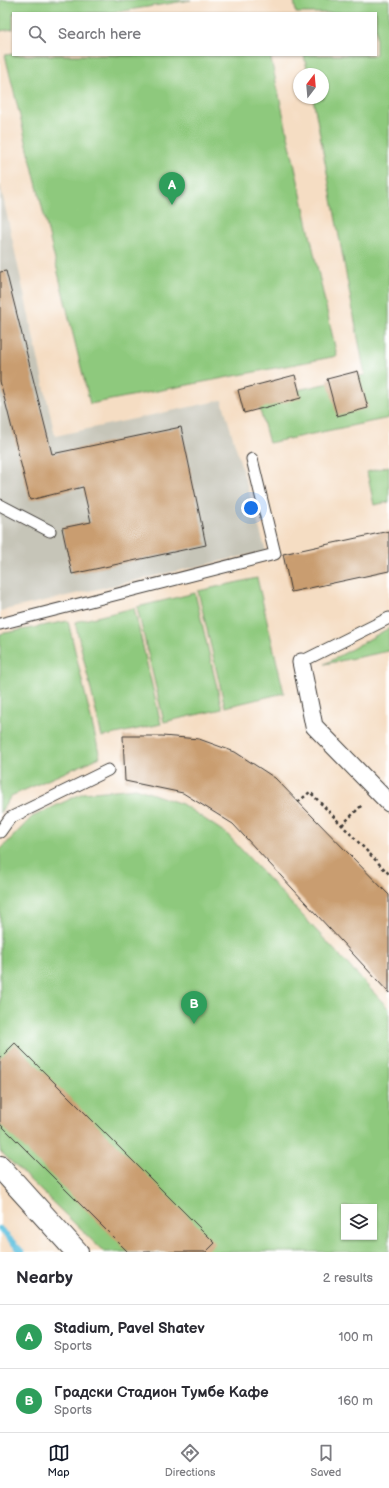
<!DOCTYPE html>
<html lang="en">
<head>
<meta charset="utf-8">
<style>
	body { margin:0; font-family:"Balsamiq Sans",sans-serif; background:#f2f2f3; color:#2b2b33 }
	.controls { position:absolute; right:12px; bottom:12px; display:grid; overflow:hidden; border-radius:0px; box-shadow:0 1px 3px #0004 }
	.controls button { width:36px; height:36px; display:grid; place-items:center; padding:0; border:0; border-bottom:1px solid #e1e1e2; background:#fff; color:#2b2b33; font:20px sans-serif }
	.compass { position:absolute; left:293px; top:68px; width:36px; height:36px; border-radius:50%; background:#fff; box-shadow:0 1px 3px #0004; rotate:16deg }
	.you { position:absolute; left:251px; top:508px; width:14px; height:14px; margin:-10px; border:3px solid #fff; border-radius:50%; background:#1a73e8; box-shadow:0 0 0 6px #1a73e833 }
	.badge { display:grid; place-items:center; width:26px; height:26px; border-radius:50%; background:#111827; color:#fff; font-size:13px; font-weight:700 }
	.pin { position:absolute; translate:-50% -33px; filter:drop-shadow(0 1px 2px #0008) }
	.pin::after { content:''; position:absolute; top:21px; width:14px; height:12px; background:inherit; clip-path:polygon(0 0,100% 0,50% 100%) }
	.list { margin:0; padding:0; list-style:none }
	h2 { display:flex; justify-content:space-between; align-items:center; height:52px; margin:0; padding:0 16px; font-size:17px }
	h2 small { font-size:13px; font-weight:400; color:#7c7c81 }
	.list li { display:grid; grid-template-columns:26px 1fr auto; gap:12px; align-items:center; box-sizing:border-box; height:64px; padding:0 16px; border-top:1px solid #e1e1e2 }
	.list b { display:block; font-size:15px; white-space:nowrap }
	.list p { margin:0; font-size:13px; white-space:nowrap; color:#7c7c81 }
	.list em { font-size:13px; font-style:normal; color:#7c7c81 }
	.icon { flex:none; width:22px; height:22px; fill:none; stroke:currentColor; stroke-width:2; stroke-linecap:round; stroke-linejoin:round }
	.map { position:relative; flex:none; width:389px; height:1252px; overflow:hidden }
	.search { position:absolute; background:#fff; box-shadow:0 1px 3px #0004; left:12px; right:12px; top:12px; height:44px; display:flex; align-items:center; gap:10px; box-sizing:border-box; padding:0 14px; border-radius:0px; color:#7c7c81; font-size:15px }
	.sheet { height:180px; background:#fff }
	nav { display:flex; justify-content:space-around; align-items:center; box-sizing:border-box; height:56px; border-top:1px solid #e1e1e2; background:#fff; font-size:11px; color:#7c7c81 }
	nav a { display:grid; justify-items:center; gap:2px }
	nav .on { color:#111827 }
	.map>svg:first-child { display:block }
	.industrial { fill:#c6c5b8 }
	.green { fill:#8ec97d; stroke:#55724c; fill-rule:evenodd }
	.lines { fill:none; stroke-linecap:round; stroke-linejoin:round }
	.stream { stroke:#62c2e0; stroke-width:6 }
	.building { fill:#c99d6f }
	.service-casing { stroke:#3d3935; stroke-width:13 }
	.pedestrian-casing { stroke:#3d3935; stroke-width:19 }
	.tertiary-casing { stroke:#3d3935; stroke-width:24 }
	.path { stroke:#3d3935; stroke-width:2.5; stroke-dasharray:3 3; stroke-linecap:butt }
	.service { stroke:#fff; stroke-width:11 }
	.pedestrian { stroke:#fff; stroke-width:17 }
	.tertiary { stroke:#fff; stroke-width:22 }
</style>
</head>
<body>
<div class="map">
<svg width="389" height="1252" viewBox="0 0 389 1252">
	<rect width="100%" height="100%" fill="#fff"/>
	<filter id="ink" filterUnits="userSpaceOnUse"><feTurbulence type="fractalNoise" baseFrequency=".025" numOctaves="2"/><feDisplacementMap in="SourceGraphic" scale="8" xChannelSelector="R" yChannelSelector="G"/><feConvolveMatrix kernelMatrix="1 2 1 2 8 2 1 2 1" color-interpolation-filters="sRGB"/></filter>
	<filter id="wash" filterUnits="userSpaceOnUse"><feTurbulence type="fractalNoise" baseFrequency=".012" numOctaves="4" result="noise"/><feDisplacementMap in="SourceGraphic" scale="16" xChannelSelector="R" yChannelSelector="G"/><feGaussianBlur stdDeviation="0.9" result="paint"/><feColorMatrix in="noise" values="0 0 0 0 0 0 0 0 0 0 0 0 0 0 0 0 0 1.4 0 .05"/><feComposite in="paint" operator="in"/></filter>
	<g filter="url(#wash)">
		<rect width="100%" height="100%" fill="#f5ddc3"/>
		<!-- industrial -->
		<path class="industrial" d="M 0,183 L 55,436 L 222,400 L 266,551 L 0,611 Z"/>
		<!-- green -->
		<g class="green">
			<path d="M 0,0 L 191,0 L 110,13 L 13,13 L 13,29 L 0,31 Z"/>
			<path d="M 294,0 L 389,0 L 389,418 L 269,443 L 257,399 L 365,375 L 313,98 L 323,98 L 323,74 L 308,74 L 304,55 L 376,55 L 376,13 L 296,13 Z"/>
			<path d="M 13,54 L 13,55 L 270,55 L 337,356 L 90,404 L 5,55 Z"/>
			<path d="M 389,466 L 389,502 L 374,505 L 367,472 Z"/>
			<path d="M 257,578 L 284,693 L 225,707 L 198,591 Z"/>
			<path d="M 195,593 L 222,709 L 164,722 L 137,607 Z"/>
			<path d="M 134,608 L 161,724 L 102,737 L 75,622 Z"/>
			<path d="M 68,621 L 100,757 L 11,796 L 0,813 L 0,634 Z"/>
			<path d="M 389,628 L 389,651 L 325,664 Z"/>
			<path d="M 136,788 L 182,804 L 227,834 L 389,1009 L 389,1252 L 104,1252 L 0,1151 L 0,1041 L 1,1039 L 0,1038 L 0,850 L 32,817 L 83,793 ZM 344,1207 L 374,1207 L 374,1237 L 344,1237 Z"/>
		</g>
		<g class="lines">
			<!-- stream -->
			<path class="stream" d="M 0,1229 L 22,1252"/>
		</g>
		<g id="blocks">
			<!-- building -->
			<g class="building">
				<path d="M 6,271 L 52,454 L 181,427 L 206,545 L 72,574 L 62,528 L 91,522 L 83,487 L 30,500 L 0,381 L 0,272 Z"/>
				<path d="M 358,371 L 368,408 L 337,416 L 327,379 Z"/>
				<path d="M 295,375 L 301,398 L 244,413 L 238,390 Z"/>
				<path d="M 389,531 L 389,571 L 291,592 L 283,554 Z"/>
				<path d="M 123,736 L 162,736 L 199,739 L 235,752 L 275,778 L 389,895 L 389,993 L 233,824 L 183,793 L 125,781 Z"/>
				<path d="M 15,1043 L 215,1243 L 206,1252 L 128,1252 L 0,1124 L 0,1058 Z"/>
			</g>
		</g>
	</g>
	<g filter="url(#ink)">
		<use href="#blocks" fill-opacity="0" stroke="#3d3935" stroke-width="1"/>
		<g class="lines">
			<defs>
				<g id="service">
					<path d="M 0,505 L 50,531"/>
					<path d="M 0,624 L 275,554 L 252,459"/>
					<path d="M 301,662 L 389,618"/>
					<path d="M 0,832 L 10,818 L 108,770"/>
				</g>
				<path id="pedestrian" d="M 301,662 L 314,726 L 389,803"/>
				<path id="tertiary" d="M 0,1167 L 77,1252"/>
			</defs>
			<!-- service casing -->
			<use href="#service" class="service-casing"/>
			<!-- pedestrian casing -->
			<use href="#pedestrian" class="pedestrian-casing"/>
			<!-- tertiary casing -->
			<use href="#tertiary" class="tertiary-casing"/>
			<!-- path -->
			<g class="path">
				<path d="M 298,802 L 310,792 L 389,874"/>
				<path d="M 342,825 L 363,804"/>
			</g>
			<!-- service -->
			<use href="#service" class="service"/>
			<!-- pedestrian -->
			<use href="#pedestrian" class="pedestrian"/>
			<!-- tertiary -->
			<use href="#tertiary" class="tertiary"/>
		</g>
	</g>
</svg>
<div class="controls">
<button><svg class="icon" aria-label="layers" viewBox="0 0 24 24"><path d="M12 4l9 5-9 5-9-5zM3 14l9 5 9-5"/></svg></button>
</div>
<svg class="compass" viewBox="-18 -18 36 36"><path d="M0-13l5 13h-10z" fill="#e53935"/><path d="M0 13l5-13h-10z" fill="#7c7c81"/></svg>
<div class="you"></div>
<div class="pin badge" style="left:172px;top:205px;background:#2e9e5b">A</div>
<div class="pin badge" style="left:194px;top:1024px;background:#2e9e5b">B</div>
<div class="search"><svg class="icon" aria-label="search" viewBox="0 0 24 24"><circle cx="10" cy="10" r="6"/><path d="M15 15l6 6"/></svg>Search here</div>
</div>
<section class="sheet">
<h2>Nearby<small>2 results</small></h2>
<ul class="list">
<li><span class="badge" style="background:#2e9e5b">A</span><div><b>Stadium, Pavel Shatev</b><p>Sports</p></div><em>100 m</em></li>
<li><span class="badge" style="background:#2e9e5b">B</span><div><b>Градски Стадион Тумбе Кафе</b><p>Sports</p></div><em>160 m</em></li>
</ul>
</section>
<nav>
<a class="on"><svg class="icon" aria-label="map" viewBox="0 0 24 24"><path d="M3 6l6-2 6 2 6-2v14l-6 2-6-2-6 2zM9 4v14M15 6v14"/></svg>Map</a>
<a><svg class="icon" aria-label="directions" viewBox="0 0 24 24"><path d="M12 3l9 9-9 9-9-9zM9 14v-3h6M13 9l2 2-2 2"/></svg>Directions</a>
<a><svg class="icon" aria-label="saved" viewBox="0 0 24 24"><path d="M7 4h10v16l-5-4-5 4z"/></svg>Saved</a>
</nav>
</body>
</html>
